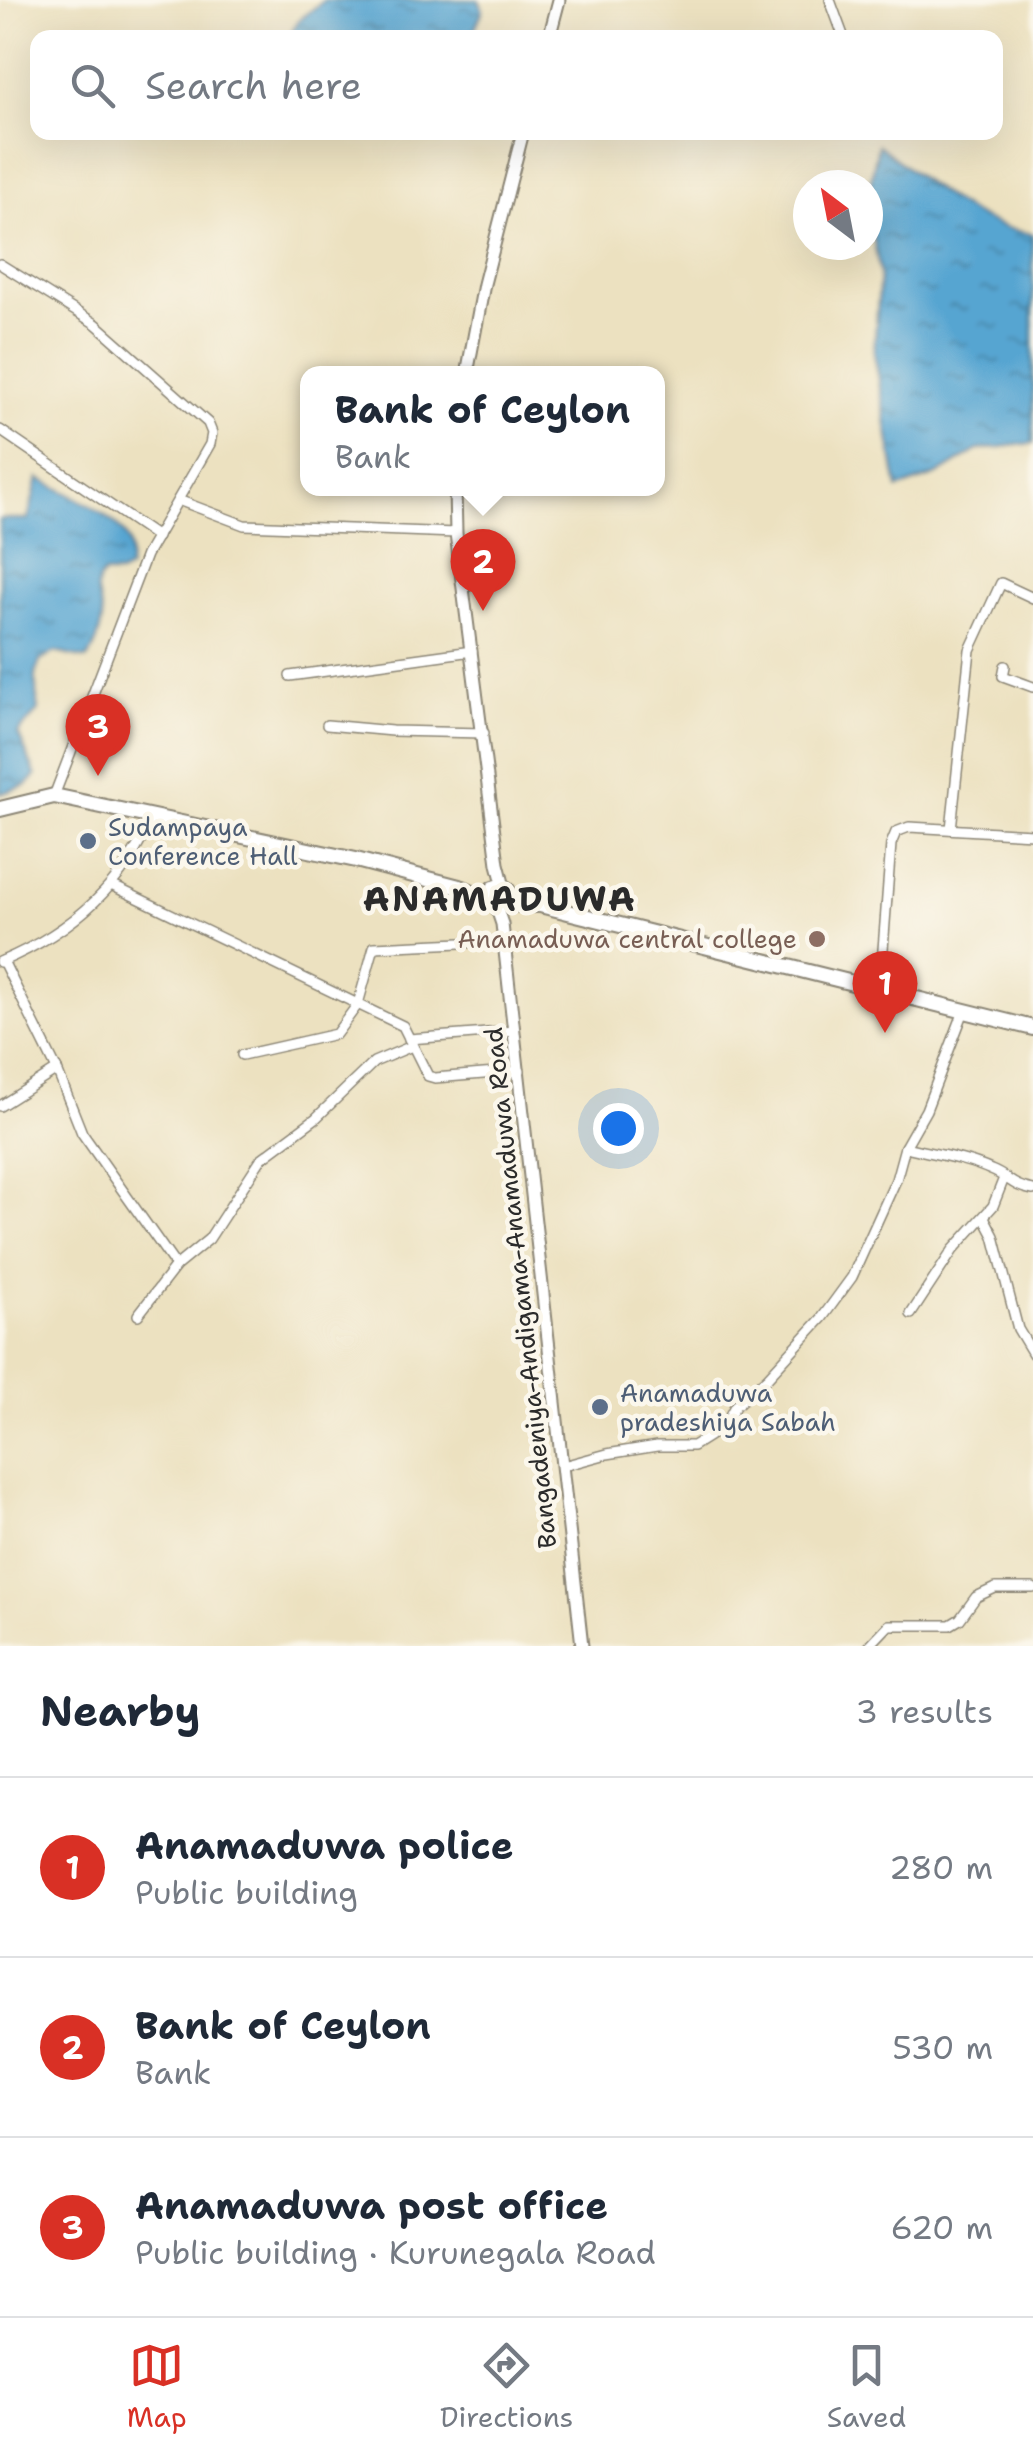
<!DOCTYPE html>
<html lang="en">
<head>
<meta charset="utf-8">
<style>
	body { margin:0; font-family:"Shantell Sans",sans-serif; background:#f6f6f7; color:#1f2937 }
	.compass { position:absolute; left:793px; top:170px; width:90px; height:90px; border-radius:50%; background:#fff; box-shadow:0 10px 40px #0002; rotate:328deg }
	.you { position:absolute; left:618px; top:1128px; width:35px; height:35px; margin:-25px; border:8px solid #fff; border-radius:50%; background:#1a73e8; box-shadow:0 0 0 15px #1a73e833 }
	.badge { display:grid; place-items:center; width:65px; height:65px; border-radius:50%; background:#d93025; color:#fff; font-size:32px; font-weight:700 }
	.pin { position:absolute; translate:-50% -82px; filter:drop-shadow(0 2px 5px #0008) }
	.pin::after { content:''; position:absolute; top:52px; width:35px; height:30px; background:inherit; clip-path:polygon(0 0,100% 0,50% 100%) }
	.popup { position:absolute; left:300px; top:366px; width:365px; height:130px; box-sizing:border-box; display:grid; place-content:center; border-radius:20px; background:#fff; filter:drop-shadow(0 2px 8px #0005); font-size:32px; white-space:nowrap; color:#747a83 }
	.popup b { font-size:38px; color:#1f2937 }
	.popup::after { content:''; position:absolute; left:50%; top:100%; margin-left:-20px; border:20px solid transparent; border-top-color:#fff }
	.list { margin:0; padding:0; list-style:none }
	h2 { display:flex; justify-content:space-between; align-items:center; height:130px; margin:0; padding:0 40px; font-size:42px }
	h2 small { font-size:32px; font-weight:400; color:#747a83 }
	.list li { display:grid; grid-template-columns:65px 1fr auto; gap:30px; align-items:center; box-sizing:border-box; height:180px; padding:0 40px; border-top:2px solid #e0e1e3 }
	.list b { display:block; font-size:38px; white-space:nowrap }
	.list p { margin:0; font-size:32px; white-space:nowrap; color:#747a83 }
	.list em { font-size:32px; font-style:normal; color:#747a83 }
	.icon { flex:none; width:55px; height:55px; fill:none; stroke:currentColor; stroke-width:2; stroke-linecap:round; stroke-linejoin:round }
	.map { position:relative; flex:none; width:1033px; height:1646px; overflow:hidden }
	.search { position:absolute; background:#fff; box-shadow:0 10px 40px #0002; left:30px; right:30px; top:30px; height:110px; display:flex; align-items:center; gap:25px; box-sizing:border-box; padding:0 35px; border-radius:20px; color:#747a83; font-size:38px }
	.sheet { height:670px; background:#fff }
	nav { display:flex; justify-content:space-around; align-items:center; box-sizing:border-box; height:140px; border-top:2px solid #e0e1e3; background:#fff; font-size:28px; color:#747a83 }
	nav a { display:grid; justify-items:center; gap:5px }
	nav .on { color:#d93025 }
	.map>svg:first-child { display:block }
	.water { fill:url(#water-ripples); stroke:#41687e; stroke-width:2.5 }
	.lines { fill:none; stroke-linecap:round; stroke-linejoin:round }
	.minor-casing { stroke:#8c8676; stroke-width:12 }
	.major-casing { stroke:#8c8676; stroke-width:15 }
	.highway-casing { stroke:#8c8676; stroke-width:18 }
	.minor { stroke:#fff; stroke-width:9 }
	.major { stroke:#fff; stroke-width:11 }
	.highway { stroke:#fff; stroke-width:14 }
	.service-dot { fill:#5c6f8a; stroke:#fbf7ec; stroke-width:4 }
	.education-dot { fill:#8d6e63; stroke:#fbf7ec; stroke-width:4 }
	.labels { text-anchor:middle; stroke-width:9; stroke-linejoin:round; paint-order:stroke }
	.service-label { font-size:25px; fill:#4e5e75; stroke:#fbf7ec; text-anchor:start }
	.education-label { font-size:25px; fill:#785e54; stroke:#fbf7ec; text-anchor:end }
	.street-label { font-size:25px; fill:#2b2b2b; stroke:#fbf7ec }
	.district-label { font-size:35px; font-weight:bold; letter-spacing:2.5px; fill:#2b2b2b; stroke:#fbf7ec }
</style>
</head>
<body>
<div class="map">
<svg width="1033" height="1646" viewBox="0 0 1033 1646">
	<defs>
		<pattern id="water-ripples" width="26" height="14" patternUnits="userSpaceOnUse" patternTransform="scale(2.5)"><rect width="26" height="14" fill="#57a5d1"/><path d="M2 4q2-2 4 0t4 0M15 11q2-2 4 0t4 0" fill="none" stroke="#4887aa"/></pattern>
	</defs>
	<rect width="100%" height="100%" fill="#fbf7ec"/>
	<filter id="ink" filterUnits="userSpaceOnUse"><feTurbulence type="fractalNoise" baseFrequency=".01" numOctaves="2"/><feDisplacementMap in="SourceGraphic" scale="20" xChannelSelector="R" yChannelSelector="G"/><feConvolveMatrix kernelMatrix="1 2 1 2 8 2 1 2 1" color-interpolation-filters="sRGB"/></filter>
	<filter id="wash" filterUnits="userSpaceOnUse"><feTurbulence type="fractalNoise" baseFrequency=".0048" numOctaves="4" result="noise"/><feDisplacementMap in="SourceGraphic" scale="40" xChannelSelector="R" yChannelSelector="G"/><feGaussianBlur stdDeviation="2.25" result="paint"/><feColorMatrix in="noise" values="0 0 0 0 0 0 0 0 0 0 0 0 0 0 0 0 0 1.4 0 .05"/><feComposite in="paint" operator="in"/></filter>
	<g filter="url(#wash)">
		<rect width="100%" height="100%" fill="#ece1c0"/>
		<!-- water -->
		<g class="water">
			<path d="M 324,0 L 479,0 L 483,10 L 471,37 L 289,37 L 297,22 Z"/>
			<path d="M 878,145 C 924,180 973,226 1033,234 L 1033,443 L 978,450 L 937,475 L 898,489 L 874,352 L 880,275 L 872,230 L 871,180 Z"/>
			<path d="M 38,478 C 62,491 123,517 129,544 C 131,552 129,561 129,569 L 119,574 L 104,574 C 88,590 104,602 102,620 C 100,632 95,649 87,659 L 55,652 L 40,661 L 35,674 L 38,711 L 18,733 L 36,776 L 27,785 L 0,794 L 0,519 L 28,519 Z"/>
		</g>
	</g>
	<g filter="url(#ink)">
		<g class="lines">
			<defs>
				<g id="minor">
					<path d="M 830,0 L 844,38"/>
					<path d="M 0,264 L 96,324 L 208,423 L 212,433 L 210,444 L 146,555 L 54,796"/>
					<path d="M 0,430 L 157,537"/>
					<path d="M 178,500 L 244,525 L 456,533"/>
					<path d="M 1005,666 L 1003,676 L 1033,687"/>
					<path d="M 290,676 L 472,651"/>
					<path d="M 327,725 L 392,731 L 484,733"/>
					<path d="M 951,829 L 970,650 L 1001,583 L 1033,598"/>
					<path d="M 111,885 L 403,1026 L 428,1076 L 435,1078 L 520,1071"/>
					<path d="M 3,961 L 57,1070 L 82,1133 L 176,1266"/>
					<path d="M 0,962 C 69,933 124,887 152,816"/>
					<path d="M 880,989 L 891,844 L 896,832 L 909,827 L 1033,834"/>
					<path d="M 409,1039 L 514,1031"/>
					<path d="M 242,1055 L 336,1034 L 358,1004 L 374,947 L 504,941"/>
					<path d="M 0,1106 L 57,1070"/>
					<path d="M 905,1147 C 934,1154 965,1158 991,1170 C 1009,1177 1011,1186 1033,1190"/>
					<path d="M 984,1217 L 994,1236 L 1018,1329 L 1033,1354"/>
					<path d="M 911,1314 L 953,1250 L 993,1206 L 1004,1178"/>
					<path d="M 138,1315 L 176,1266 L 209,1239 L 261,1159 L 316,1118 L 374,1062 L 412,1046"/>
					<path d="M 563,1466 L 607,1454 L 657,1446 L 693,1446 L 712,1434 L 728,1419 L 735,1406 L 767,1378 L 822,1318 L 852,1277 L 896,1180 L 905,1147 L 926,1110 L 964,1011"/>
					<path d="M 869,1646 L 889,1625 L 950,1625 L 960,1619 L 976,1597 L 995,1588 L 1033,1588"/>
				</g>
				<g id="major">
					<path d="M 549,38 L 559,0"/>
					<path d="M 467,374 L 484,284 L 523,132"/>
					<path d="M 455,488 L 456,533 L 498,864 L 504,887"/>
					<path d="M 495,903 L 502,924 L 582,1646"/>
				</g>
				<g id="highway">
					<path d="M 0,809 L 54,796 L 356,860 L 463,888 L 492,900"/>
					<path d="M 505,902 L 509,896 L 507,889 L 501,886 L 494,888 L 491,898 L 499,904 L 540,905 L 1033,1028"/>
				</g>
			</defs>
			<!-- minor casing -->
			<use href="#minor" class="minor-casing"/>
			<!-- major casing -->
			<use href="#major" class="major-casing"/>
			<!-- highway casing -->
			<use href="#highway" class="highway-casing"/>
			<!-- minor -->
			<use href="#minor" class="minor"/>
			<!-- major -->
			<use href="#major" class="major"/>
			<!-- highway -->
			<use href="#highway" class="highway"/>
		</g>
	</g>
	<!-- markers -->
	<g class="service-dot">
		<circle cx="88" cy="841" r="10"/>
		<circle cx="600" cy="1407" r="10"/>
	</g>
	<circle class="education-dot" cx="817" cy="939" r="10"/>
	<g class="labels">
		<!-- service labels -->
		<g class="service-label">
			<text x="108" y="836">Sudampaya<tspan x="108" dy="29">Conference Hall</tspan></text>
			<text x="620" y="1402">Anamaduwa<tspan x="620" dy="29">pradeshiya Sabah</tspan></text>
		</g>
		<!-- education labels -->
		<g class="education-label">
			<text x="797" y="948">Anamaduwa central college</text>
		</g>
		<!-- street labels -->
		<g class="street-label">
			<text transform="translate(520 1288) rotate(-96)" y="9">Bangadeniya-Andigama-Anamaduwa Road</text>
		</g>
		<!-- district labels -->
		<g class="district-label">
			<text x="500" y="911">ANAMADUWA</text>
		</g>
	</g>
</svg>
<svg class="compass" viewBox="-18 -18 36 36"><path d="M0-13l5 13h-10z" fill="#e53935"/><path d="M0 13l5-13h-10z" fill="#747a83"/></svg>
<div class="you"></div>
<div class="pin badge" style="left:885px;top:1033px">1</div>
<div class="pin badge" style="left:483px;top:611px">2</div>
<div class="popup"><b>Bank of Ceylon</b>Bank</div>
<div class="pin badge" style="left:98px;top:776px">3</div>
<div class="search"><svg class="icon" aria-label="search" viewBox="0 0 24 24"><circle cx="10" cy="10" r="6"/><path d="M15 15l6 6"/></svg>Search here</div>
</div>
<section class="sheet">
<h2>Nearby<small>3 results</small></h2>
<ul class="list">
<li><span class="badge">1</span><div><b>Anamaduwa police</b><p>Public building</p></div><em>280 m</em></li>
<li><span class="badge">2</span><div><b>Bank of Ceylon</b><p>Bank</p></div><em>530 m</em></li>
<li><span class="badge">3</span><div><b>Anamaduwa post office</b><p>Public building · Kurunegala Road</p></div><em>620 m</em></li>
</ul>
</section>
<nav>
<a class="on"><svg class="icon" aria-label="map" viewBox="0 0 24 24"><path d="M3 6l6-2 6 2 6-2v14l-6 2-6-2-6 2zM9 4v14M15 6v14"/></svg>Map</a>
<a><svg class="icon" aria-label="directions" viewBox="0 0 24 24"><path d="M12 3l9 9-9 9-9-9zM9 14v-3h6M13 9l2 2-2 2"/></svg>Directions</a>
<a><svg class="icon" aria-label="saved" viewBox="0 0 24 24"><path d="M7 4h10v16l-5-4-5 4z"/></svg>Saved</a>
</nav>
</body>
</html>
